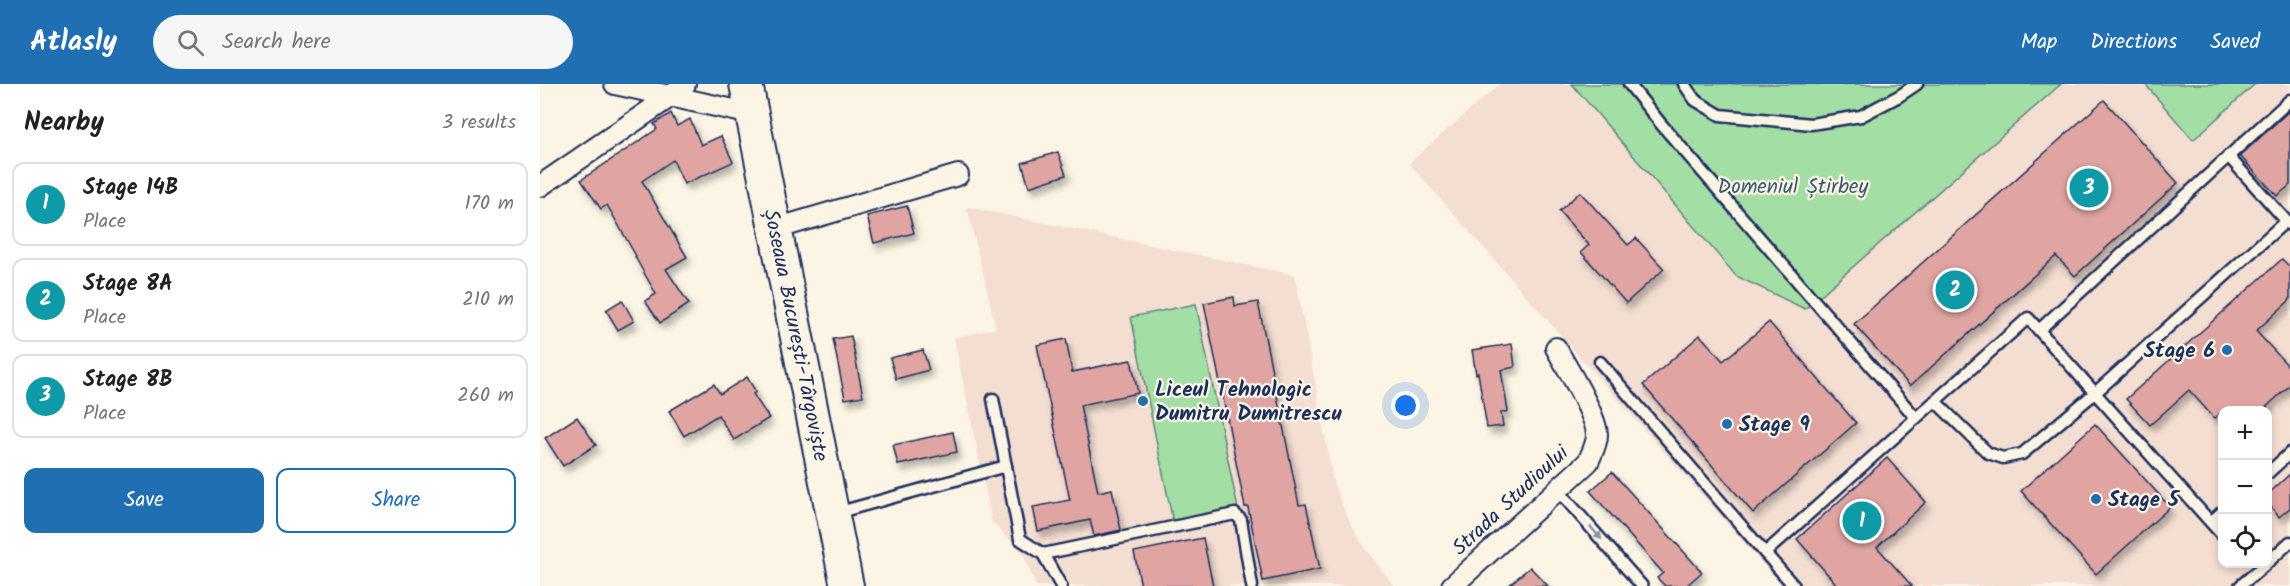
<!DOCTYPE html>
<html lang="en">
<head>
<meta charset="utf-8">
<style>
	body { margin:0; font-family:Kalam,sans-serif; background:#f6f6f6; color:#202124 }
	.controls { position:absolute; right:18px; bottom:18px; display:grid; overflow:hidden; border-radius:12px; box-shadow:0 3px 9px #0003 }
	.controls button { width:54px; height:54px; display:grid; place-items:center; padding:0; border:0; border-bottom:2px solid #e0e0e0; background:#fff; color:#202124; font:30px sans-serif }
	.you { position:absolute; left:866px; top:322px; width:21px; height:21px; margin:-15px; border:4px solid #fff; border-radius:50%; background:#1a73e8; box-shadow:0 0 0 9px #1a73e833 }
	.badge { display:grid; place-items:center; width:39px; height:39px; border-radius:50%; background:#1f6fb2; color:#fff; font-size:20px; font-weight:700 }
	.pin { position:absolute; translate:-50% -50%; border:3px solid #fff; box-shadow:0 2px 6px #0006 }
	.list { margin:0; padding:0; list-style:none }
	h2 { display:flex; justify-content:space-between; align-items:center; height:78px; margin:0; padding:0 24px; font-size:26px }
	h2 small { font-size:20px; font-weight:400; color:#757577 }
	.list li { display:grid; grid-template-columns:39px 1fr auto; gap:18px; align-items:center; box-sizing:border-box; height:84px; margin:0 12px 12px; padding:0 12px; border:2px solid #e0e0e0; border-radius:12px }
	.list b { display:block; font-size:22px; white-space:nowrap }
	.list p { margin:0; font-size:20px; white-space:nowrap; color:#757577 }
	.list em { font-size:20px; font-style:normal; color:#757577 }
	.actions { display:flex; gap:12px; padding:18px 24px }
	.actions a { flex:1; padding:14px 0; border:2px solid #1f6fb2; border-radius:12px; text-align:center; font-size:21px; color:#1f6fb2 }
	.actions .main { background:#1f6fb2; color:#fff }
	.icon { flex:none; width:33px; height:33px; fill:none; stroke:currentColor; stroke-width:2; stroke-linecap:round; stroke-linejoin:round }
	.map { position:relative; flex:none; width:1750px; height:502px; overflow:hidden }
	header { display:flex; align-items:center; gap:36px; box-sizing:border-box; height:84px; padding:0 30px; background:#1f6fb2; color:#fff }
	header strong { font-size:28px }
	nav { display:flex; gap:33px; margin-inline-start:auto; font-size:21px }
	.search { width:420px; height:54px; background:#f6f6f6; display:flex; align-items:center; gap:15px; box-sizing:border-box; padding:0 21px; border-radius:33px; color:#757577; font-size:22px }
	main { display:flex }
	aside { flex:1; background:#fff }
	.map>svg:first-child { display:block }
	.built { fill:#f4ddd1; fill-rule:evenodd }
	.green { fill:#a3dfa5; stroke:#5f8782; stroke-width:1.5 }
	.building { fill:#e0a5a2; stroke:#1b2f5e; stroke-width:1.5; filter:url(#shadow) }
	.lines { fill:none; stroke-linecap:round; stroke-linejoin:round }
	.service-casing { stroke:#1b2f5e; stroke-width:15 }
	.minor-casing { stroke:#1b2f5e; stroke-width:24 }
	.primary-casing { stroke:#1b2f5e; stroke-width:36 }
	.service { stroke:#fcf5e5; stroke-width:10 }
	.minor { stroke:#fcf5e5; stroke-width:20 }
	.primary { stroke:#fcf5e5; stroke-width:32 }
	.oneway { fill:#8c92a2 }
	.poi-dot { fill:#1f6fb2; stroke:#fcf5e5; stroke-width:2 }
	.labels { text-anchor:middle; stroke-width:4.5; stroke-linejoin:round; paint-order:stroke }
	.park-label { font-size:21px; fill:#3d5b70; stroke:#fcf5e5 }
	.street-label { font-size:21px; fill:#1b2f5e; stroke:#fcf5e5 }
	.poi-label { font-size:21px; font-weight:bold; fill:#1b2f5e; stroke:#fcf5e5; text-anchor:start }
</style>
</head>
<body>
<header>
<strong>Atlasly</strong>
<div class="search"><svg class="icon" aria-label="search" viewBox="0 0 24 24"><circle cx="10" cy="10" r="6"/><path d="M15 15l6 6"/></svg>Search here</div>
<nav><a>Map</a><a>Directions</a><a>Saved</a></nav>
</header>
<main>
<aside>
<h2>Nearby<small>3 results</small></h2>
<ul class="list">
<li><span class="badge" style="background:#0f9aa8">1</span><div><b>Stage 14B</b><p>Place</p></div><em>170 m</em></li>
<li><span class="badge" style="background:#0f9aa8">2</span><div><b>Stage 8A</b><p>Place</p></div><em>210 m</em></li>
<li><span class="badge" style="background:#0f9aa8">3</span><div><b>Stage 8B</b><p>Place</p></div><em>260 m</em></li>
</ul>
<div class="actions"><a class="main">Save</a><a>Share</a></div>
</aside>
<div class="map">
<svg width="1750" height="502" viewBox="0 0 1750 502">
	<defs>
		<filter id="shadow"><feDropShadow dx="3.5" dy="6" stdDeviation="3" flood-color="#0004"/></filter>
	</defs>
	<rect width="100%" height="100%" fill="#fcf5e5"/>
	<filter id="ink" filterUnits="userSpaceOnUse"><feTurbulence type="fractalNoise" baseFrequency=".0167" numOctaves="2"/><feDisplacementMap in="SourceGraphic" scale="12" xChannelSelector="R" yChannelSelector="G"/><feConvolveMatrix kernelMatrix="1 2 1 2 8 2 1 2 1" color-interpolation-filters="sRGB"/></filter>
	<g filter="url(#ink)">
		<!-- built -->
		<g class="built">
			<path d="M 960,0 L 1032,0 L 1196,192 L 1265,225 L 1521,0 L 1605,0 L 1653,56 L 1715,0 L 1750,0 L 1750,502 L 1242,502 L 869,79 ZM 1682,326 L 1728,326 L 1728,480 L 1682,480 Z"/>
			<path d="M 427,123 L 755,191 L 794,401 L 810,439 L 826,466 L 854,502 L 496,502 L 483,469 L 452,438 L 414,254 L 456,244 Z"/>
		</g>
		<!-- green -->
		<g class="green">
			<path d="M 1032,0 L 1521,0 L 1265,225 L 1196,192 Z"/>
			<path d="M 1605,0 L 1715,0 L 1653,56 Z"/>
			<path d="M 656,220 L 698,425 L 633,438 L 591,233 Z"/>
		</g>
		<!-- building -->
		<g class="building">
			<path d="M 1564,16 L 1638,99 L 1535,192 L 1516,172 L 1370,302 L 1314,240 Z"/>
			<path d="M 1750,26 L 1750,101 L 1737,112 L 1700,72 Z"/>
			<path d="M 131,29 L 137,42 L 150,35 L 161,61 L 181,52 L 193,78 L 144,100 L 133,76 L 102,97 L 147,173 L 126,185 L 149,220 L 120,239 L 105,217 L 116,210 L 95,173 L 96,172 L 67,121 L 61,125 L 41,96 L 117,45 L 114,40 Z"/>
			<path d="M 518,68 L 526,91 L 489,103 L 482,79 Z"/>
			<path d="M 1040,108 L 1088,161 L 1096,154 L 1124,185 L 1086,219 L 1041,168 L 1049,161 L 1019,127 Z"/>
			<path d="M 367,122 L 374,149 L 334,159 L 327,132 Z"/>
			<path d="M 1742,175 L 1750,183 L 1750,216 L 1716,247 L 1750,284 L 1750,301 L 1722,327 L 1683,327 L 1674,334 L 1649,306 L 1610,341 L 1586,315 Z"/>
			<path d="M 694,213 L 695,222 L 718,218 L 759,421 L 766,420 L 780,485 L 723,497 L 708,423 L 705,423 L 664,219 Z"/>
			<path d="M 82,216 L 94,237 L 78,246 L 66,226 Z"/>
			<path d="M 1229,238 L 1316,339 L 1213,429 L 1103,301 L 1160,251 L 1183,277 Z"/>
			<path d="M 311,252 L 323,312 L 305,315 L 293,255 Z"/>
			<path d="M 526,255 L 532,288 L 591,276 L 598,309 L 540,321 L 558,408 L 572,405 L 581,446 L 554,452 L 550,436 L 498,447 L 493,423 L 530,416 L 497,261 Z"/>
			<path d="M 972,260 L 975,283 L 961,286 L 968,327 L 961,329 L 963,342 L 947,344 L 938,289 L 936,290 L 932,266 Z"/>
			<path d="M 383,266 L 389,286 L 356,295 L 350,274 Z"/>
			<path d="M 207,293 L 216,308 L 213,310 L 229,334 L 194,356 L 178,331 L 144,352 L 129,327 L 174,300 L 180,310 Z"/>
			<path d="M 37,333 L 56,361 L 23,382 L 5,354 Z"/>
			<path d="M 1555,340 L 1630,423 L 1556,490 L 1481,407 Z"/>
			<path d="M 413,348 L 417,368 L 358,381 L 353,361 Z"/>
			<path d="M 1347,374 L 1386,418 L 1337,463 L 1372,502 L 1298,502 L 1257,455 Z"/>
			<path d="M 1072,388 L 1162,488 L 1146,502 L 1125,502 L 1117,494 L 1123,489 L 1050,407 Z"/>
			<path d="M 1750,390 L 1750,424 L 1739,433 L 1728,419 L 1728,410 Z"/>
			<path d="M 663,454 L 673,502 L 601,502 L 594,468 Z"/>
			<path d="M 990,483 L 1008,502 L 968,502 Z"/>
		</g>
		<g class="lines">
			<defs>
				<g id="service">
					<path d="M 1089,0 L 1121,40 L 1376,334"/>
					<path d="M 1144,0 L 1155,16 L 1180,31 L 1271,40 L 1321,32 L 1359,12 L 1377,0"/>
					<path d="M 1688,72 L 1750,141"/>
					<path d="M 1499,246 L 1750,16"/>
					<path d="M 1060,278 L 1225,469"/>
					<path d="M 453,315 L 480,455 L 503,470 L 521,502"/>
					<path d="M 1395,317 L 1448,369 L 1463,374 L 1482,370 L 1555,309 L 1746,137"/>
					<path d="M 1728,389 L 1750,369"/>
					<path d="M 1017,405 L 1102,502"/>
					<path d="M 296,429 L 466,382"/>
					<path d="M 1671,438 L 1682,428"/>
					<path d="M 503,470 L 695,430 L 701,436 L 712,502"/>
					<path d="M 1728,478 L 1750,458"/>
					<path d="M 1254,502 L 1225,469 L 1488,234 L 1682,451"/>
					<path d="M 1700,502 L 1726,480"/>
				</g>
				<g id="minor">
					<path d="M 75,0 L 212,30"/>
					<path d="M 0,102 L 131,12 L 145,0"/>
					<path d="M 235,145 L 418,91"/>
					<path d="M 912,502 L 1048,378 C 1052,369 1057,360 1057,351 C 1057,332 1026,282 1016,264"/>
				</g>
				<g id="primary">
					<path id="s1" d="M 206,0 L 307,502"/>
				</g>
			</defs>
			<!-- service casing -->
			<use href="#service" class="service-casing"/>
			<!-- minor casing -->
			<use href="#minor" class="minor-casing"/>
			<!-- primary casing -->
			<use href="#primary" class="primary-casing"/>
			<!-- service -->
			<use href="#service" class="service"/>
			<!-- minor -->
			<use href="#minor" class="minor"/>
			<!-- primary -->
			<use href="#primary" class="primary"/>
		</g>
		<!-- one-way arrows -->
		<defs><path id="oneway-solid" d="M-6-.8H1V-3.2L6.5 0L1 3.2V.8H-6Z" transform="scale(1.5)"/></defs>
		<use class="oneway" href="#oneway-solid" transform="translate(1056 449) rotate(49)"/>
	</g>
	<!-- markers -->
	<g class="poi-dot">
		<circle cx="1687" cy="266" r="6"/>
		<circle cx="603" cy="317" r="6"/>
		<circle cx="1187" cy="340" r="6"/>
		<circle cx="1556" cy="415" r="6"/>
	</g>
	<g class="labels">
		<!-- park labels -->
		<g class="park-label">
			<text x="1253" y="109">Domeniul Știrbey</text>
		</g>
		<!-- street labels -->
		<g class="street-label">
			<text dy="7" stroke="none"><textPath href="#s1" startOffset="256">Șoseaua București-Târgoviște</textPath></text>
			<text transform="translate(970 416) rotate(-43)" y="7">Strada Studioului</text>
		</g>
		<!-- poi labels -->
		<g class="poi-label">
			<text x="1675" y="273" text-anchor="end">Stage 6</text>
			<text x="615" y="312">Liceul Tehnologic<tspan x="615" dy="24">Dumitru Dumitrescu</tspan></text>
			<text x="1199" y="347">Stage 9</text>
			<text x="1568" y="422">Stage 5</text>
		</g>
	</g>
</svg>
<div class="controls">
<button>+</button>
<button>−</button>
<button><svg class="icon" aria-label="locate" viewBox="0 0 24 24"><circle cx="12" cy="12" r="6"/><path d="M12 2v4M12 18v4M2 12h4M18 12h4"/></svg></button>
</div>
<div class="you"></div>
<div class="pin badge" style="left:1322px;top:437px;background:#0f9aa8">1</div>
<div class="pin badge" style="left:1415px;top:206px;background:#0f9aa8">2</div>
<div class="pin badge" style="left:1549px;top:104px;background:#0f9aa8">3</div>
</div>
</main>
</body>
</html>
